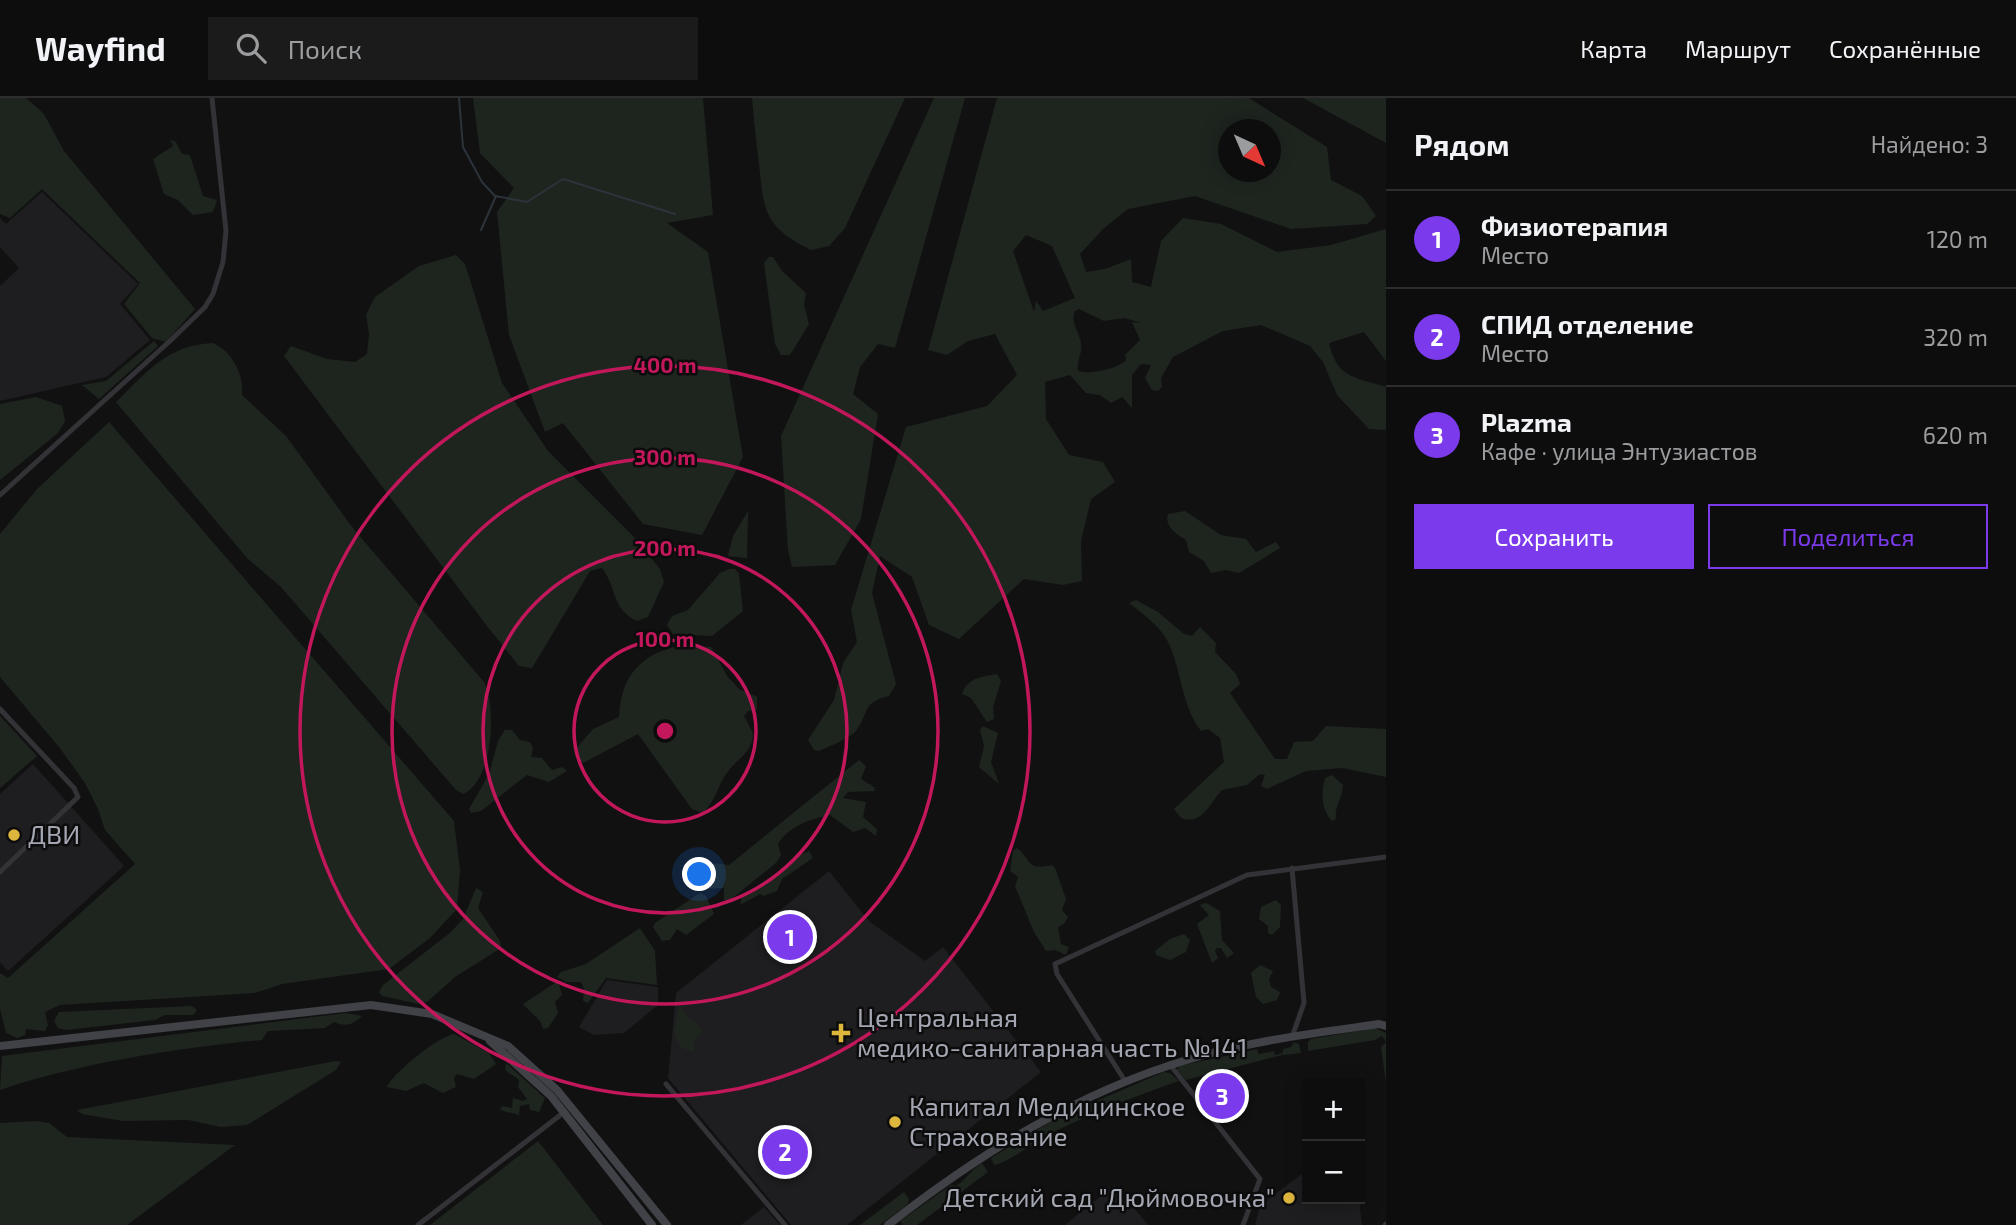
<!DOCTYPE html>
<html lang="ru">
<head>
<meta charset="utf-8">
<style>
	body { margin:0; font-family:"Exo 2",sans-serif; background:#1b1b1c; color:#f1f3f6 }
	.controls { position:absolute; right:21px; bottom:21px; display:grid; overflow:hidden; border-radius:0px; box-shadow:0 4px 18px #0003 }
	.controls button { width:63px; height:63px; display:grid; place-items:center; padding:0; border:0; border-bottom:2px solid #2d2d2e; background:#0d0d0e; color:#f1f3f6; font:35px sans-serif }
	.compass { position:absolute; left:1218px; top:21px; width:63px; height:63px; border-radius:50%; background:#0d0d0e; box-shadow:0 4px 18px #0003; rotate:136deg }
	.you { position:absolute; left:700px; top:777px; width:24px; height:24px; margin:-18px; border:5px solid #fff; border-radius:50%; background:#1a73e8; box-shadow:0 0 0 10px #1a73e833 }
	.badge { display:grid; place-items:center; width:46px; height:46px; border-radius:50%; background:#7c3aed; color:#fff; font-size:23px; font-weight:700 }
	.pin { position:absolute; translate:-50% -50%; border:4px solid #fff; box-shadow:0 2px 7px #0006 }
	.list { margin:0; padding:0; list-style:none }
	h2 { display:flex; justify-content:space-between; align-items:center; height:91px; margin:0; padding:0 28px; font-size:30px }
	h2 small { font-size:23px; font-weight:400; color:#9a9c9e }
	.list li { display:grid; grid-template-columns:46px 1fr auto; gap:21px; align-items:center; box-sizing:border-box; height:98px; padding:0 28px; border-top:2px solid #2d2d2e }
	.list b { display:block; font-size:26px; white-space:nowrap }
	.list p { margin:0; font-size:23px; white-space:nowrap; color:#9a9c9e }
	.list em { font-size:23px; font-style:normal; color:#9a9c9e }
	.actions { display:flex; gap:14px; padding:21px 28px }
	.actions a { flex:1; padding:16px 0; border:2px solid #7c3aed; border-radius:0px; text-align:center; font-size:24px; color:#7c3aed }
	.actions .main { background:#7c3aed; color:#fff }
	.icon { flex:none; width:38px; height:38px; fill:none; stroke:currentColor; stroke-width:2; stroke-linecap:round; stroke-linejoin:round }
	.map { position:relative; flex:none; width:1386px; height:1127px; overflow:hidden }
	header { display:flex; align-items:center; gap:42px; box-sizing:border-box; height:98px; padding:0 35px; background:#0d0d0e; border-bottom:2px solid #2d2d2e }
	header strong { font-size:33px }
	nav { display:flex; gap:38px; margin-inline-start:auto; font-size:24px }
	.search { width:490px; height:63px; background:#1b1b1c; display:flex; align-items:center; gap:18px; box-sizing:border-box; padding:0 24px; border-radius:0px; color:#9a9c9e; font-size:26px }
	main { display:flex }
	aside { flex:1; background:#0d0d0e }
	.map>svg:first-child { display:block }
	.built { fill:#1e1d1f }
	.green { fill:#1e251f; fill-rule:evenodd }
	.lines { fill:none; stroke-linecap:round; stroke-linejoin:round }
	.stream { stroke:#2c333a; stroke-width:2 }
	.street { stroke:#333337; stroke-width:5 }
	.secondary { stroke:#414247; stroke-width:8 }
	.ring { fill:none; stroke:#c2185b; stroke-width:3.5 }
	.poi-dot { fill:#ddb63e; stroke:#0c0c0d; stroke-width:2.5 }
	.labels { text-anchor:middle; stroke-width:5; stroke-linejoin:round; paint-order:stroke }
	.poi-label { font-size:26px; fill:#a4a7b2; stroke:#0c0c0d; text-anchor:start }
	.centre { fill:#c2185b; stroke:#0c0c0d; stroke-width:3.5 }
	.ring-label { font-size:21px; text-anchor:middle; font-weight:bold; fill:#c2185b; stroke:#0c0c0d; stroke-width:5; stroke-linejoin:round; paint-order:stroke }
</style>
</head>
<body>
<header>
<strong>Wayfind</strong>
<div class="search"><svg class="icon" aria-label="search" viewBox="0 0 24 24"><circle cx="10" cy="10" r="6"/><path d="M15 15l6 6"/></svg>Поиск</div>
<nav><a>Карта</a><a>Маршрут</a><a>Сохранённые</a></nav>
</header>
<main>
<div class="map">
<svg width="1386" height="1127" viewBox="0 0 1386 1127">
	<rect width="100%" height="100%" fill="#111112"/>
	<!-- built -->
	<g class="built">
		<path d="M 42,94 L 138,186 L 120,206 L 150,242 L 106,279 L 0,303 L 0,188 L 19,170 L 0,149 L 0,120 L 6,126 Z"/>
		<path d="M 33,666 L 124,768 L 8,873 L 0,864 L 0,696 Z"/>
		<path d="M 829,773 L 869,823 L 925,863 L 943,849 L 1041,974 L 847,1127 L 791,1127 L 668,980 L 676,895 Z"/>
		<path d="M 607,882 L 658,889 L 658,907 L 624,935 L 594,937 L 579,929 Z"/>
		<path d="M 1307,1072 L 1307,1101 L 1359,1101 L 1362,1127 L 1255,1127 L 1260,1108 Z"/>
		<path d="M 1115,1087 L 1148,1127 L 1065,1127 Z"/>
		<path d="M 764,1109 L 780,1127 L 741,1127 Z"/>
	</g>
	<!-- green -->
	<g class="green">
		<path d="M 0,0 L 26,0 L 44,16 L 64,53 L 195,211 L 166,244 L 152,240 L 124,206 L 140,185 L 42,91 L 10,120 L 0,116 Z"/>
		<path d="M 473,0 L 703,0 L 713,117 L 667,125 L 708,154 L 743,359 L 702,437 L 643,426 L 563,325 L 545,334 L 509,237 L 497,114 L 514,90 L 480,55 Z"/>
		<path d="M 752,0 L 905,0 L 845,130 L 829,148 L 811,152 C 764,129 764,113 759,66 C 756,44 754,22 752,0 Z"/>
		<path d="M 934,0 L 965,0 L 895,250 L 878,246 L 860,269 L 853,296 L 878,316 L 861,421 L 835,467 L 792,469 L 788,452 L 781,338 Z"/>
		<path d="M 997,0 L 1249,0 L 1327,49 L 1331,82 L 1362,98 L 1376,118 L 1367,126 L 1291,131 L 1195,98 L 1128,111 L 1103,131 L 1080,156 L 1086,174 L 1105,171 L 1131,161 L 1132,184 L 1151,189 L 1161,143 L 1183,120 L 1221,126 L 1277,154 L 1331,147 L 1386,131 L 1386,263 L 1364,234 L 1329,245 C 1337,281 1356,279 1386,289 L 1386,332 L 1369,331 L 1337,297 L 1323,264 L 1310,248 L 1261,227 L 1223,233 L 1173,259 L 1161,280 L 1162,289 L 1158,293 L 1152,292 L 1145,280 L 1151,267 L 1141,266 L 1132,277 L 1132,310 L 1122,299 L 1111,305 L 1100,297 L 1086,295 L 1070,277 L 1045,284 L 1046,321 L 1069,357 L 1103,364 L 1115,384 L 1091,401 L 1081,443 L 1082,483 L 1063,487 L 1024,481 L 959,541 L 929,527 L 912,479 L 880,458 L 872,495 L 896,586 L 889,598 C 860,605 870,616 855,634 C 848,641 828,649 819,653 L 814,652 L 808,642 L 834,602 L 843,565 L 857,544 L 851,512 L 906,329 L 987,308 L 1017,277 L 995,236 L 968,243 L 947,257 L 928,252 ZM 1228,32 L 1270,32 L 1270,74 L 1228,74 ZM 1026,137 L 1052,148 L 1075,200 L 1043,213 L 1036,203 L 1034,214 L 1013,153 ZM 1079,211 L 1104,223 L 1124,220 L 1142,225 L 1132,224 L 1140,242 L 1125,257 L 1126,262 C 1118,271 1089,277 1078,273 C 1076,263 1083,255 1081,245 C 1079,233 1070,224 1075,213 Z"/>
		<path d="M 1303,0 L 1386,0 L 1386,45 Z"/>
		<path d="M 170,42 L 176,44 L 182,56 L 190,57 L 203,98 L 217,102 L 213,114 L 193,117 L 178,102 L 164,96 L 153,61 L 173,48 Z"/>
		<path d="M 456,157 L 465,166 L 502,285 L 548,353 L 638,443 L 660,471 L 664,484 L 648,519 L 637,523 C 611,511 617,489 602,470 L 590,473 L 532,570 L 519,568 L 487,528 L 284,258 L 291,248 L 327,261 L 355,264 L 367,256 L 369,236 L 366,217 L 375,199 L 419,168 Z"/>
		<path d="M 769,159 L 773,159 L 782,173 L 806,195 L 804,207 L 809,226 L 790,257 L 781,257 L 775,246 L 764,165 Z"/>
		<path d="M 154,243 L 158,248 L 99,301 L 82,287 L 106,283 Z"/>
		<path d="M 213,245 C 233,254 244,277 242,297 L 286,338 L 352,429 L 484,584 C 497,609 493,684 463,696 L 456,692 L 281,489 L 247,460 L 116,304 C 147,274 167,247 213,245 Z"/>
		<path d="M 36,299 L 62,308 L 65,323 L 58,335 L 0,382 L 0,306 Z"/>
		<path d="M 109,324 L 454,723 L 460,772 L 457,811 L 430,840 L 389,871 L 282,886 L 255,895 L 60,907 L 45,914 L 48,927 L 45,933 L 26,931 L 25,937 L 17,940 L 6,935 L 0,911 L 0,875 L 8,880 L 135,766 L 105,732 L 98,711 L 85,685 L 59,649 L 0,579 L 0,436 L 37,391 Z"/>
		<path d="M 748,413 L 747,460 L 728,458 L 733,438 Z"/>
		<path d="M 1185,413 L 1221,437 L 1246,441 L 1256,454 L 1276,444 L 1280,450 L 1239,475 L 1226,472 L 1211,475 L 1204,463 L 1189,454 L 1186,442 C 1177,436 1164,429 1168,416 Z"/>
		<path d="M 729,471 L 735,471 L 739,476 L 743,513 L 712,538 L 673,536 L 667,527 L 672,518 L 688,512 L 720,475 Z"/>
		<path d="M 1136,502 L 1158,514 L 1184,536 L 1192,538 L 1200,529 L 1216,545 L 1215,554 L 1236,576 L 1240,586 L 1230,595 L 1275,661 L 1287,661 L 1294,644 L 1313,643 L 1326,628 L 1386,631 L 1386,679 L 1342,670 L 1306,673 L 1267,691 L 1261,688 L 1265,677 L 1260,676 L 1247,687 L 1222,692 C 1210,704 1203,728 1181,720 L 1174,711 L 1224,664 L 1220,640 L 1208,631 L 1201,633 C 1181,607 1182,573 1168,544 C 1161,529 1142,515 1129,505 Z"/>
		<path d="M 684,547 L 711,549 L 727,578 L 739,591 L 757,599 L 757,612 L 748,613 L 744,618 L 753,635 C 753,654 739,659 729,672 C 718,685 717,701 703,715 L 692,711 L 638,636 L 583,665 L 577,661 L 574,653 L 593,631 L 619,619 C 621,577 642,554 684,547 Z"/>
		<path d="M 997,576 L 1001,583 L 993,609 L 994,621 L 987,624 L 971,600 L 962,596 C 968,579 982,579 997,576 Z"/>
		<path d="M 0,618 L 37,658 L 0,690 Z"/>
		<path d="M 983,628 L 998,635 L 991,664 L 999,686 L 979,669 L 984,648 L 980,632 Z"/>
		<path d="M 505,632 L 512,632 L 520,642 L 530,644 L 533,650 L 531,659 L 542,660 L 552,672 L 562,669 L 567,673 L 549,684 L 527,677 L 481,713 L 471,715 L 469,711 L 489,676 L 498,643 Z"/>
		<path d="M 859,662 L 866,668 L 861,681 L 874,689 L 875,693 L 848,694 L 843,700 L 866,704 L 863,719 L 877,731 L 876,738 L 865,730 L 853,734 L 830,717 C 810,721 789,728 778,746 L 781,757 L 777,764 L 729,803 L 724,802 L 724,790 L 699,791 L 693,787 L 691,777 C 701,764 713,765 729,767 Z"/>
		<path d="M 1332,677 L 1343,687 C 1343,699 1334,708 1336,721 L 1332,723 C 1321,711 1321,695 1325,680 Z"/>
		<path d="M 1017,750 C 1034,764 1025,772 1052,767 L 1055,770 L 1066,801 L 1062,812 L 1068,819 L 1064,826 L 1058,829 L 1061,846 L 1069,849 L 1066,857 L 1055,852 L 1046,853 L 1034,834 L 1015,788 L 1018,779 L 1010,773 L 1013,753 Z"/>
		<path d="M 809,753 L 813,760 L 782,781 L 777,793 L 763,798 L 760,796 L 740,807 L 742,799 L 791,766 L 797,758 Z"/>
		<path d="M 476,790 L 483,794 L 478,810 L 500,843 L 501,850 L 455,879 L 427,904 L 419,906 L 382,898 L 379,894 L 383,887 L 451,834 L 463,821 Z"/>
		<path d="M 700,795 L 706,798 L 714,816 L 686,837 L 677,831 L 670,842 L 662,843 L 653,829 L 655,825 Z"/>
		<path d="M 1276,802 L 1281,807 L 1280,829 L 1272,837 L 1268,835 L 1268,828 L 1259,821 L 1261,809 Z"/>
		<path d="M 1206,805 L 1220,813 L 1222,842 L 1234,855 L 1227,860 L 1221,850 L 1217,850 L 1215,853 L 1218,860 L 1212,865 L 1197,826 L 1209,817 L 1200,807 Z"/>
		<path d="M 640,830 L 655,853 L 657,887 L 606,880 L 588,905 L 583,903 L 584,891 L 581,884 L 566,884 L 557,879 L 561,874 L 586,866 Z"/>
		<path d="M 1184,836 L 1190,842 L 1186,854 L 1170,862 L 1156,857 L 1155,853 L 1170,841 Z"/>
		<path d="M 1260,867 L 1273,873 L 1269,881 L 1271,889 L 1280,894 L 1277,902 L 1263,906 L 1256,899 L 1251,875 Z"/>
		<path d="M 558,883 L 562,897 L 555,904 L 558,915 L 548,930 L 543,931 L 540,923 L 523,906 Z"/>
		<path d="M 679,906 L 690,922 L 695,923 L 703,933 L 694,943 L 694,954 L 681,950 L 674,935 Z"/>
		<path d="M 192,908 L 197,912 L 193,917 L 165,917 L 155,922 L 66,932 L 58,930 L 54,923 L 59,914 Z"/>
		<path d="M 346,915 L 362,918 C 353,927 345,929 334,924 L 325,930 L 268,933 L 262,942 C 178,950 80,965 0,992 L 2,958 Z"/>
		<path d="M 1375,930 L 1386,935 L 1386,985 L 1381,949 L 1386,944 L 1382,938 L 1375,942 L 1308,953 L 1308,944 L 1311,941 Z"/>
		<path d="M 454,936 L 489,955 L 496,966 L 474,981 L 457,976 L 454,980 L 456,989 L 443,995 L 424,985 L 406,993 L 387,989 C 393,975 439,938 454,936 Z"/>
		<path d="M 1294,944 L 1299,946 L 1301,955 L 1282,957 L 1186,982 L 1177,972 L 1179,968 L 1257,951 L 1259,956 L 1274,953 L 1275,957 L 1283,955 L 1283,951 L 1291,949 Z"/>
		<path d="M 336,963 L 341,964 L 336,972 L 247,1027 L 221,1029 L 188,1022 L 123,1023 L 82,1016 L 77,1012 Z"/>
		<path d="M 506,965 L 545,1000 L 539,1014 L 530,1012 L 529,1006 L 520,1008 L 519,1017 L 500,1012 L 502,1008 L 512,1010 L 513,1000 L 523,1003 L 527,1001 L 518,989 L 519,982 L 505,972 Z"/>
		<path d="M 1164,974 L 1170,975 L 1179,983 C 1135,998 1093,1015 1051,1035 C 1037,1042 1008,1065 994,1067 L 991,1060 L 1057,1020 Z"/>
		<path d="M 36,1023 L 49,1025 L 67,1039 L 235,1047 L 127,1127 L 0,1127 L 0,1025 Z"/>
		<path d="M 538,1043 L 603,1127 L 430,1127 Z"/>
		<path d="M 982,1065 L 988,1074 L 917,1127 L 903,1127 L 900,1123 L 951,1087 L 956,1088 C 967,1081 971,1072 982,1065 Z"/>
		<path d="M 904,1094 L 909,1101 L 908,1106 L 880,1127 L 860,1127 Z"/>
	</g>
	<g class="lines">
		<!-- stream -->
		<g class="stream">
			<path d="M 459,0 L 463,49 L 482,84 L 495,98 L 527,104 L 563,81 L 675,116"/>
			<path d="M 481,132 L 496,98"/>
		</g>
		<!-- street -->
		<g class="street">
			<path d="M 0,397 L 171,242 L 205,209 L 213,196 L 223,164 L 226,133 L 212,0"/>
			<path d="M 0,611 L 74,690 L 78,699 L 0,774"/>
			<path d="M 1292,939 L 1304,905 L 1292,770"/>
			<path d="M 1171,968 L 1260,1081 L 1243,1127"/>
			<path d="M 1125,983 L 1057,876 L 1055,866 L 1247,777 L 1386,759"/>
			<path d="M 666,986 L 785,1127"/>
			<path d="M 418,1127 L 563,1015"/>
			<path d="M 1385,1127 L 1386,1126"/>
		</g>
		<!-- secondary -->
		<g class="secondary">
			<path d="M 490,943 L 551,998 L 652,1127"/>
			<path d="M 0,948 L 371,907 L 432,916 L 508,948 L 557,992 L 667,1127"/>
			<path d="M 888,1127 C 979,1056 1078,994 1190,961 C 1251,943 1316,935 1379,926 L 1386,928"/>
		</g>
	</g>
	<!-- distance rings -->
	<g class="ring">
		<circle cx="665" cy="633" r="91"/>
		<circle cx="665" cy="633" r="182"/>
		<circle cx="665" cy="633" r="273"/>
		<circle cx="665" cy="633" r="365"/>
	</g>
	<!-- markers -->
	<g class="poi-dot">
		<circle cx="14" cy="737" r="7"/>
		<path d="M837.5 924.5h7v7h7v7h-7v7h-7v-7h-7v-7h7z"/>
		<circle cx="895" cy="1024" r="7"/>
		<circle cx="1289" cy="1100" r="7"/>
	</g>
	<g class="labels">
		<!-- poi labels -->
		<g class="poi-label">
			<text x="28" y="746">ДВИ</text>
			<text x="857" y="929">Центральная<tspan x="857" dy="30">медико-санитарная часть №141</tspan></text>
			<text x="909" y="1018">Капитал Медицинское<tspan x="909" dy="30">Страхование</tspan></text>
			<text x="1275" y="1109" text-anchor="end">Детский сад "Дюймовочка"</text>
		</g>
	</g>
	<circle cx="665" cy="633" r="10" class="centre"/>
	<g class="ring-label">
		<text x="665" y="275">400 m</text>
		<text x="665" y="367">300 m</text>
		<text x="665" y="458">200 m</text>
		<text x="665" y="549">100 m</text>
	</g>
</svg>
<div class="controls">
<button>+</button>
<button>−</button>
</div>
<svg class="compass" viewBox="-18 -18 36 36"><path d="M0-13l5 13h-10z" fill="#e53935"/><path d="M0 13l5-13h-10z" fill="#9a9c9e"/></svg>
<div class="you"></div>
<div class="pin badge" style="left:790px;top:839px">1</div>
<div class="pin badge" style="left:785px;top:1054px">2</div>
<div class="pin badge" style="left:1222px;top:998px">3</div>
</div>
<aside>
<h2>Рядом<small>Найдено: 3</small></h2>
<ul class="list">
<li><span class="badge">1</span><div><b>Физиотерапия</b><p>Место</p></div><em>120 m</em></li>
<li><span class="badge">2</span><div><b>СПИД отделение</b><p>Место</p></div><em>320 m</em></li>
<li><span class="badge">3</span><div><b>Plazma</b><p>Кафе · улица Энтузиастов</p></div><em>620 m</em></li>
</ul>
<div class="actions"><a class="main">Сохранить</a><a>Поделиться</a></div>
</aside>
</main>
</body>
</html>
